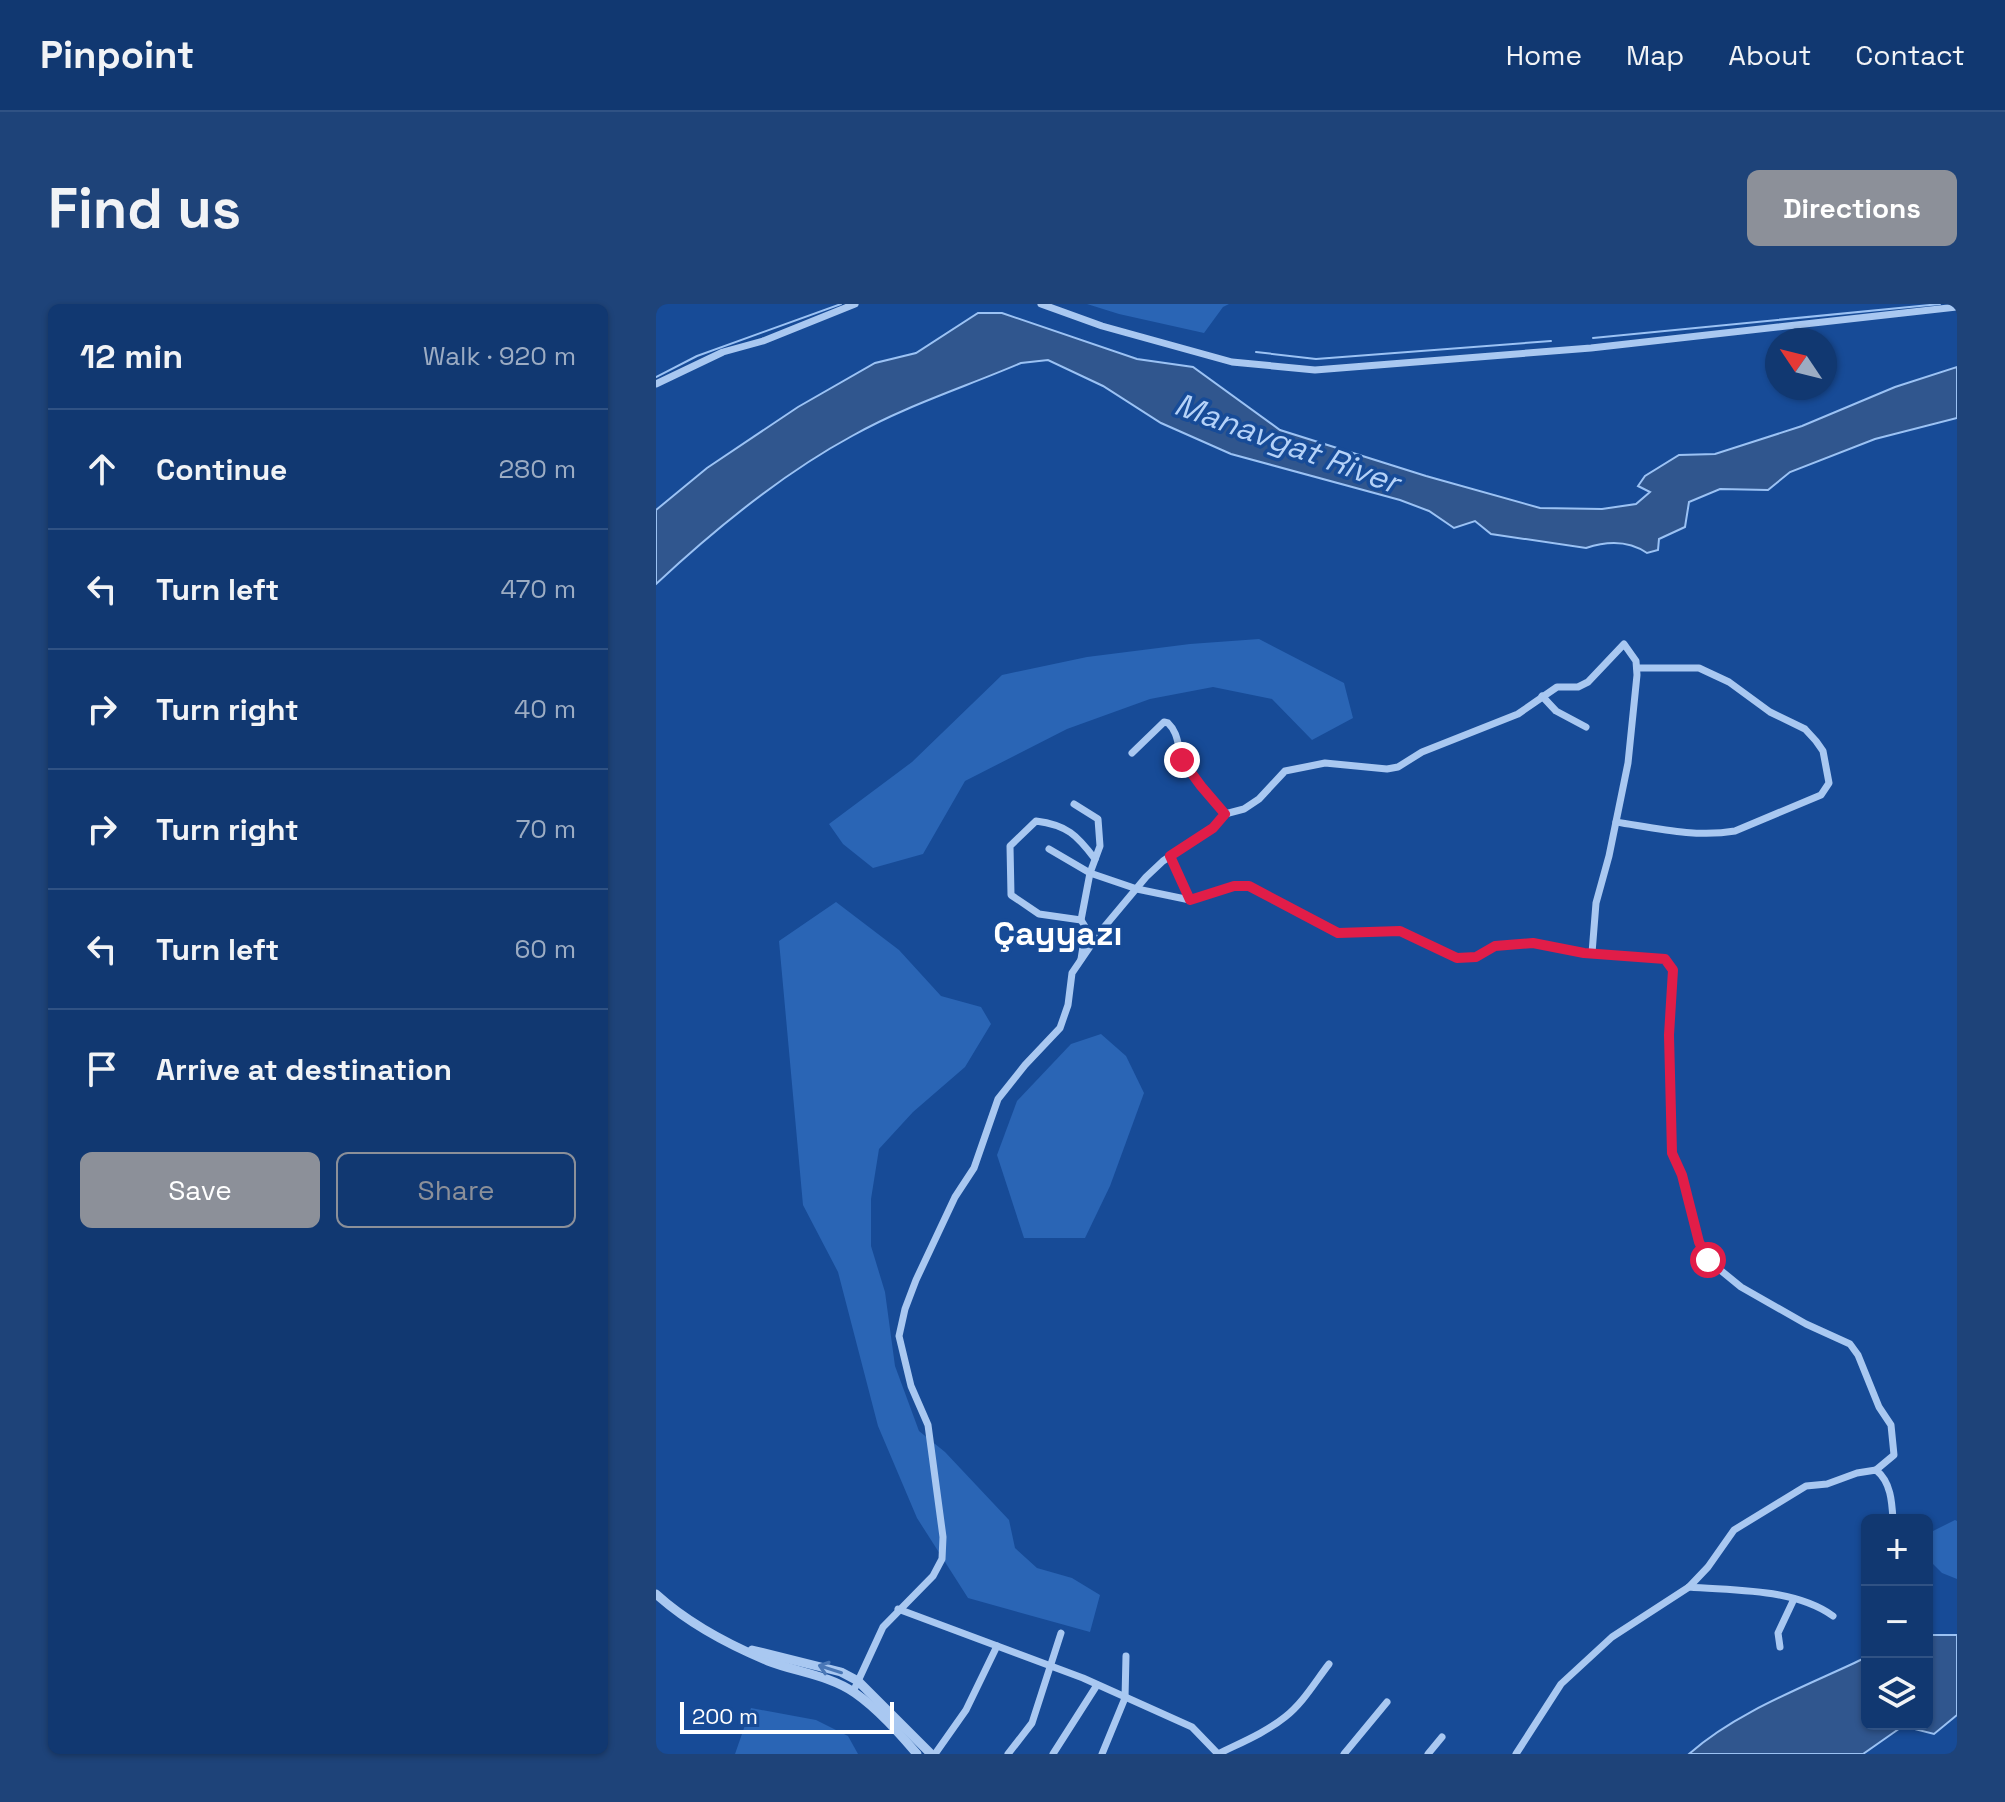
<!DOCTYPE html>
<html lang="en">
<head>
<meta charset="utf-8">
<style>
	body { margin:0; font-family:"Space Grotesk",sans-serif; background:#1e4379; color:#f1f3f6 }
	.controls { position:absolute; right:24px; bottom:24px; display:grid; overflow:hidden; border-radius:12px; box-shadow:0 2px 6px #0004 }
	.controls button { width:72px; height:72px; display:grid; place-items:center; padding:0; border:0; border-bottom:2px solid #305284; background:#113871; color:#f1f3f6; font:40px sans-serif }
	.compass { position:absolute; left:1109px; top:24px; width:72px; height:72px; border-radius:50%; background:#113871; box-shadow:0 2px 6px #0004; rotate:305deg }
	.scale { position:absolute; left:24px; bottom:20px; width:214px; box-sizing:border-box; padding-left:8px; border:4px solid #fff; border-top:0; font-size:22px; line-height:28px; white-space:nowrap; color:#fff; -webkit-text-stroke:6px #174b97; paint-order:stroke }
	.stop { position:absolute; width:24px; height:24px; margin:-18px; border:6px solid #e11d48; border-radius:50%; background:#fff }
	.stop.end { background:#e11d48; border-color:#fff; box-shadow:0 2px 8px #0008 }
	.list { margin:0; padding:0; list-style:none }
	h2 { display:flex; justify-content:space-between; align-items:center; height:104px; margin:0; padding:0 32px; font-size:34px }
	h2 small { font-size:26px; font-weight:400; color:#9cacc3 }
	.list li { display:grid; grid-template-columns:52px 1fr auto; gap:24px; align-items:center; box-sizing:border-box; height:120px; padding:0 32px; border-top:2px solid #305284 }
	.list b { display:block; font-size:30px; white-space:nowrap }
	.list em { font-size:26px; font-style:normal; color:#9cacc3 }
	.actions { display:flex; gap:16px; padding:24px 32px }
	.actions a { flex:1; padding:18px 0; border:2px solid #8c9099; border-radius:12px; text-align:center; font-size:28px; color:#8c9099 }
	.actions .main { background:#8c9099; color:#fff }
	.icon { flex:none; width:44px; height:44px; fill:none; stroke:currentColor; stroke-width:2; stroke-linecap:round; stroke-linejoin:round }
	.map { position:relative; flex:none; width:1301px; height:1450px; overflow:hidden; border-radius:12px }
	header { display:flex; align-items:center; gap:48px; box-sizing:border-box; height:112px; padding:0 40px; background:#113871; border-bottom:2px solid #305284 }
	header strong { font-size:38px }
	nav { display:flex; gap:44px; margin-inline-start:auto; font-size:28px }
	.intro { display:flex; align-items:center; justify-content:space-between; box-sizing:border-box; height:192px; padding:0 48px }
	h1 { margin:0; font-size:56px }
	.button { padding:20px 36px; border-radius:12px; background:#8c9099; color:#fff; font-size:28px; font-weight:700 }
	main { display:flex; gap:48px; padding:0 48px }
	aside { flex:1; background:#113871; border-radius:12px; box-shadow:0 2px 6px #0004 }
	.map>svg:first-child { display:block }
	.green { fill:#2a65b5 }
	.water { fill:#30568e; stroke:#9bc2f4; stroke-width:2 }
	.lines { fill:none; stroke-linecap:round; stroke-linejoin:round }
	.stream { stroke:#9bc2f4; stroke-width:2 }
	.minor { stroke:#a9c8f1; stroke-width:7 }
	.tertiary { stroke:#a9c8f1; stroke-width:9 }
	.oneway { stroke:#4a77b6 }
	.route { stroke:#e11d48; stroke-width:10 }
	.labels { text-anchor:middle; stroke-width:7; stroke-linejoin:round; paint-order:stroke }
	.water-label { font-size:32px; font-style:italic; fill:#b5d2f8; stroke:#174b97 }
	.quarter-label { font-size:34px; font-weight:bold; fill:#fff; stroke:#174b97 }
</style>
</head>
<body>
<header>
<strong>Pinpoint</strong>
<nav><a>Home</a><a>Map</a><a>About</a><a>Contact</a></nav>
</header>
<div class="intro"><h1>Find us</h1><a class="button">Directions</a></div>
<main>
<aside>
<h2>12 min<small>Walk · 920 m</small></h2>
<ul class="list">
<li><svg class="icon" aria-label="ahead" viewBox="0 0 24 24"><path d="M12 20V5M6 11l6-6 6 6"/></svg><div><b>Continue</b></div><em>280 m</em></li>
<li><svg class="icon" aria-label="left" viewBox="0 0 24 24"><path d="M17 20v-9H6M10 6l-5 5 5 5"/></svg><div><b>Turn left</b></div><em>470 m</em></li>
<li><svg class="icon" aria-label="right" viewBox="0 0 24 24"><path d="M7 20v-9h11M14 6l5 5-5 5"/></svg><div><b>Turn right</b></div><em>40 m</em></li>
<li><svg class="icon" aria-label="right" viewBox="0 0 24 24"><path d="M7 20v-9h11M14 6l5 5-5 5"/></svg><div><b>Turn right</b></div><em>70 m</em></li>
<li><svg class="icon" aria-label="left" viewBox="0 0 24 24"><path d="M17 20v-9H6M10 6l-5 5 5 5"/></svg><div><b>Turn left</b></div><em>60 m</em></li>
<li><svg class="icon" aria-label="arrive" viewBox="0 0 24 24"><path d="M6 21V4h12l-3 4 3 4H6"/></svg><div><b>Arrive at destination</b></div></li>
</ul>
<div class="actions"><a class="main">Save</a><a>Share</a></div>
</aside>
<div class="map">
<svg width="1301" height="1450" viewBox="0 0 1301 1450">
	<rect width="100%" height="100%" fill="#174b97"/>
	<!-- green -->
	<g class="green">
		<path d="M 431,0 L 573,0 L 567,3 L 548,29 L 463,10 Z"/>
		<path d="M 603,335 L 688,379 L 697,414 L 656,436 L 616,395 L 557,383 L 494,395 L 411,425 L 309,477 L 267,550 L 217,564 L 187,540 L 173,520 L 256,458 L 346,371 L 431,353 L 534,340 Z"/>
		<path d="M 180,598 L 243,646 L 285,692 L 325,703 L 335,720 L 309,763 L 257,808 L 223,845 L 215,895 L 215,942 L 229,988 L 239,1062 L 263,1127 L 289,1148 L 353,1216 L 359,1244 L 381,1264 L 416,1274 L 444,1291 L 434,1328 L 312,1294 L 261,1214 L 222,1122 L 182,968 L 147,901 L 123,637 Z"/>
		<path d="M 445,730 L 470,752 L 488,789 L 454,882 L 429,934 L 368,934 L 341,851 L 361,797 L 415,740 Z"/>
		<path d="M 1299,1216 L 1301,1217 L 1301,1275 L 1286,1269 L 1271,1254 L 1271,1230 Z"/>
		<path d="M 95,1404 L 160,1416 L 192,1432 L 202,1450 L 79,1450 Z"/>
	</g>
	<!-- water -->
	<g class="water">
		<path d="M 322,9 L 346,9 L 481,55 L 537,63 L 624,126 L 770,172 L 884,204 L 946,205 L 980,200 L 994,188 L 982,182 L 989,172 L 1023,151 L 1059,150 L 1146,122 L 1239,83 L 1301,63 L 1301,114 L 1219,135 L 1134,168 L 1112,186 L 1064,185 L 1033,198 L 1029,223 L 1003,235 L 1002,246 L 991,249 C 972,236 951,237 930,244 L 835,230 L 819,217 L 798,224 L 773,207 L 744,196 L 575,150 L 505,119 L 447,82 L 392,56 L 365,59 C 309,83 249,102 196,132 C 124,171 59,225 0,280 L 0,206 L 51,164 L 142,103 L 219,59 L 260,49 Z"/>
		<path d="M 1271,1331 L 1301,1331 L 1301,1411 L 1278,1430 L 1247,1422 L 1207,1450 L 1033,1450 C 1081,1407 1153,1381 1211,1353 L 1211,1420 L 1271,1420 Z"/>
	</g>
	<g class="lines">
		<!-- stream -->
		<g class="stream">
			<path d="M 937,34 L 1284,0"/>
			<path d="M 600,48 L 660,55 L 895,37"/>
			<path d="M 0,73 L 41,52 L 185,0"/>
		</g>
		<!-- minor -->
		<g class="minor">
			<path d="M 385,0 L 446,22 L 576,58 L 659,66 L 935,44 L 1301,3"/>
			<path d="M 0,80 L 67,48 L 107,37 L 199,0"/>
			<path d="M 886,392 L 900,407 L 930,423"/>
			<path d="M 418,500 L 442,515 L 444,542 L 434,569 L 425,616 L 430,624 L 425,655"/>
			<path d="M 569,510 L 588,505 L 603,495 L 629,467 L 669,459 L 731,465 L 742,463 L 766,448 L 862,410 L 901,383 L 922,383 L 932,378 L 968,340 L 980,357 L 981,371 L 972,459 L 953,552 L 940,599 L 936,649"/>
			<path d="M 960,518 C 999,524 1040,534 1079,527 L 1165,491 L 1173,479 L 1167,447 L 1160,437 L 1149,425 L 1114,408 L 1073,378 L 1043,364 L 981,364"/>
			<path d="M 393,545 L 434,569 L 481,585 L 534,596 L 578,582 L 593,582 L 682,629 L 744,627 L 801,654 L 820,653 L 839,642 L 877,639 L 928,649 L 1009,655 L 1017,666 L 1013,731 L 1016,849 L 1026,871 L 1043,938 L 1052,956 L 1085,983 L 1150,1020 L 1194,1040 L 1202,1051 L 1223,1103 L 1235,1121 L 1238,1151 L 1220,1166"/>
			<path d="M 514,552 L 534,596"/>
			<path d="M 425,616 L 383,610 L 355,591 L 354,542 L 380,517 C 411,521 421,531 439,555"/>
			<path d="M 1033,1283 C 1078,1287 1138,1284 1177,1312"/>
			<path d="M 242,1305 L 427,1374 L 536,1423 L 562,1450"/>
			<path d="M 1124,1343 L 1122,1329 L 1138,1295"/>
			<path d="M 197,1388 L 227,1323 L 277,1272 L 286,1255 L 287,1233 L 272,1121 L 255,1082 L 243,1032 L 249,1005 L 260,976 L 299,893 L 318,864 L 342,795 L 369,761 L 404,724 L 412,701 L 416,669 L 444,628 L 490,573 L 507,557 L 557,524 L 569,510 C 555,493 540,478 529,460 C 521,447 524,430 512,419 L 508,418 L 476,449"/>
			<path d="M 279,1450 L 310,1406 L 341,1342"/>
			<path d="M 352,1450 L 376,1419 L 405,1329"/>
			<path d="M 397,1450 L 441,1381"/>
			<path d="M 446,1450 L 469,1394 L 470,1352"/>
			<path d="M 562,1450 C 584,1439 609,1429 629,1413 C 647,1399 659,1378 673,1360"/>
			<path d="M 688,1450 L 731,1398"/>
			<path d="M 772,1450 L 786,1433"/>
			<path d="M 860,1450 L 905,1380 L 956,1333 L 1033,1283 L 1052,1263 L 1078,1226 L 1150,1182 L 1171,1180 L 1201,1169 L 1220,1166 C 1235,1178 1236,1198 1237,1216"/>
		</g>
		<!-- tertiary -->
		<g class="tertiary">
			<path d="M 0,1290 C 33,1320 71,1340 112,1357 C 140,1368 173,1371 199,1389 C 222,1405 243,1429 261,1450"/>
			<path d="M 96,1346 L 185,1368 L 202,1377 L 275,1450"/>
		</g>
	</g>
	<!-- one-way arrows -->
	<defs><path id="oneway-shaft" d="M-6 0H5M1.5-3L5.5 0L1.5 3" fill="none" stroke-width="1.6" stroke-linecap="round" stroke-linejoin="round" transform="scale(2)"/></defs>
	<use class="oneway" href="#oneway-shaft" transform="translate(174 1365) rotate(-162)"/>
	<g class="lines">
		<!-- route -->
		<path class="route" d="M 526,456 L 545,482 L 569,510 L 557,524 L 514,552 L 534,596 L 578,582 L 593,582 L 682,629 L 744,627 L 801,654 L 820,653 L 839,642 L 877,639 L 928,649 L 1009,655 L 1017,666 L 1013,731 L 1016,849 L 1026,871 L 1043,938 L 1052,956"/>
	</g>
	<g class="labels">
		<!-- water labels -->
		<g class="water-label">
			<text transform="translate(631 139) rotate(20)" y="11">Manavgat River</text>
		</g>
		<!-- quarter labels -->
		<g class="quarter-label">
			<text x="402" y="641">Çayyazı</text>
		</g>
	</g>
</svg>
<div class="controls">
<button>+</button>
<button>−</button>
<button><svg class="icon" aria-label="layers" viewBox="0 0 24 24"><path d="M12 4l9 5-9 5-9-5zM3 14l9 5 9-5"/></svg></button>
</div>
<svg class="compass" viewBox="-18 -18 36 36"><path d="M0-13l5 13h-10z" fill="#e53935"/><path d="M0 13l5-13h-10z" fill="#9cacc3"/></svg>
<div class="scale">200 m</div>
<div class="stop" style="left:1052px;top:956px"></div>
<div class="stop end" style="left:526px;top:456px"></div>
</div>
</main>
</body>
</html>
